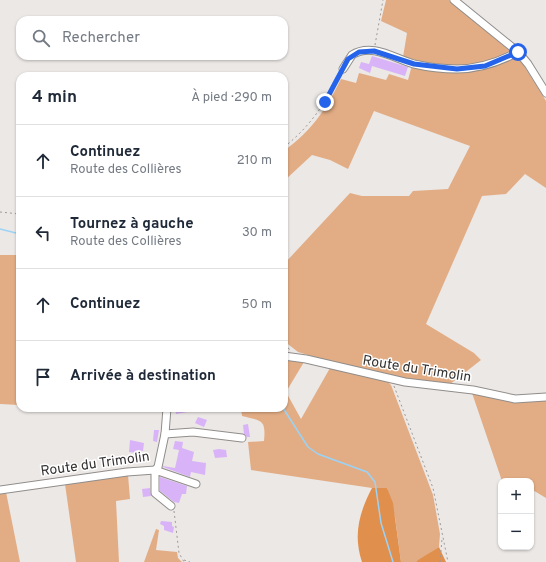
<!DOCTYPE html>
<html lang="fr">
<head>
<meta charset="utf-8">
<style>
	body { margin:0; font-family:Overpass,sans-serif; background:#f6f6f7; color:#1f2937 }
	.controls { position:absolute; right:12px; bottom:12px; display:grid; overflow:hidden; border-radius:8px; box-shadow:0 1px 3px #0004 }
	.controls button { width:36px; height:36px; display:grid; place-items:center; padding:0; border:0; border-bottom:1px solid #e0e1e3; background:#fff; color:#1f2937; font:20px sans-serif }
	.stop { position:absolute; width:12px; height:12px; margin:-9px; border:3px solid #2563eb; border-radius:50%; background:#fff }
	.stop.end { background:#2563eb; border-color:#fff; box-shadow:0 1px 4px #0008 }
	.list { margin:0; padding:0; list-style:none }
	h2 { display:flex; justify-content:space-between; align-items:center; height:52px; margin:0; padding:0 16px; font-size:17px }
	h2 small { font-size:13px; font-weight:400; color:#747a83 }
	.list li { display:grid; grid-template-columns:26px 1fr auto; gap:12px; align-items:center; box-sizing:border-box; height:72px; padding:0 16px; border-top:1px solid #e0e1e3 }
	.list b { display:block; font-size:15px; white-space:nowrap }
	.list p { margin:0; font-size:13px; white-space:nowrap; color:#747a83 }
	.list em { font-size:13px; font-style:normal; color:#747a83 }
	.icon { flex:none; width:22px; height:22px; fill:none; stroke:currentColor; stroke-width:2; stroke-linecap:round; stroke-linejoin:round }
	.map { position:relative; flex:none; width:546px; height:562px; overflow:hidden }
	.search { position:absolute; background:#fff; box-shadow:0 1px 3px #0004; left:16px; top:16px; width:272px; height:44px; display:flex; align-items:center; gap:10px; box-sizing:border-box; padding:0 14px; border-radius:12px; color:#747a83; font-size:15px }
	.panel { position:absolute; background:#fff; box-shadow:0 1px 3px #0004; left:16px; top:72px; width:272px; height:340px; border-radius:12px }
	.map>svg:first-child { display:block }
	.green { fill:#e2ad85 }
	.forest { fill:#e08f4d }
	.lines { fill:none; stroke-linecap:round; stroke-linejoin:round }
	.stream { stroke:#9bd3f7; stroke-width:1.5 }
	.building { fill:#d9b3f8 }
	.minor-casing { stroke:#908d8b; stroke-width:9 }
	.path { stroke:#9c9998; stroke-width:1; stroke-dasharray:2 3; stroke-linecap:butt }
	.minor { stroke:#fff; stroke-width:7 }
	.route { stroke:#2563eb; stroke-width:5 }
	.labels { text-anchor:middle; stroke-width:3; stroke-linejoin:round; paint-order:stroke }
	.street-label { font-size:14px; fill:#353332; stroke:#fff }
</style>
</head>
<body>
<div class="map">
<svg width="546" height="562" viewBox="0 0 546 562">
	<rect width="100%" height="100%" fill="#ece8e6"/>
	<!-- green -->
	<g class="green">
		<path d="M 386,0 L 449,0 L 510,51 C 485,74 433,65 403,57 L 407,33 L 381,21 Z"/>
		<path d="M 514,58 L 518,58 L 521,61 L 546,101 L 546,188 L 525,174 L 506,194 L 482,196 L 426,324 L 474,353 L 481,360 L 449,385 L 404,379 L 345,366 L 298,352 L 284,341 L 284,264 L 350,193 L 362,196 L 409,196 L 413,191 L 448,189 L 470,146 L 374,111 L 348,169 L 330,160 L 312,155 L 284,181 L 284,151 C 314,128 324,112 341,79 L 356,83 L 359,73 L 386,80 L 389,74 L 408,80 L 412,65 L 437,70 Z"/>
		<path d="M 0,255 L 20,255 L 20,405 L 0,404 Z"/>
		<path d="M 284,359 L 304,362 L 286,392 L 301,419 L 330,368 L 388,382 L 391,385 L 433,495 L 440,534 L 439,547 L 416,562 L 401,562 L 395,517 L 387,488 L 372,488 L 251,470 L 248,442 L 264,441 C 266,419 262,421 242,416 L 241,408 L 284,408 Z"/>
		<path d="M 472,393 L 517,402 L 546,400 L 546,498 L 531,489 L 531,481 L 502,481 Z"/>
		<path d="M 128,475 L 130,499 L 116,501 L 119,562 L 76,562 L 65,484 Z"/>
		<path d="M 6,492 L 20,562 L 0,562 L 0,493 Z"/>
		<path d="M 156,529 L 159,530 L 156,550 L 177,552 L 178,558 L 182,562 L 144,562 Z"/>
	</g>
	<!-- forest -->
	<g class="forest">
		<path d="M 372,488 L 387,488 L 393,503 L 401,562 L 362,562 C 353,535 359,513 372,488 Z"/>
		<path d="M 439,547 L 446,562 L 416,562 L 418,560 Z"/>
	</g>
	<g class="lines">
		<!-- stream -->
		<g class="stream">
			<path d="M 0,229 L 20,234"/>
			<path d="M 283,408 L 308,447 L 318,454 L 367,472 L 375,482 L 381,523 L 393,562"/>
		</g>
	</g>
	<!-- building -->
	<g class="building">
		<path d="M 372,56 L 408,67 L 405,76 L 372,66 L 370,73 L 359,68 L 361,62 L 369,64 Z"/>
		<path d="M 175,408 L 187,408 L 187,412 L 176,414 Z"/>
		<path d="M 198,417 L 207,420 L 204,427 L 195,423 Z"/>
		<path d="M 248,424 L 250,437 L 247,437 L 244,434 L 243,425 Z"/>
		<path d="M 154,430 L 159,430 L 157,442 L 153,441 Z"/>
		<path d="M 130,440 L 144,443 L 143,451 L 137,450 L 137,453 L 129,452 Z"/>
		<path d="M 175,441 L 183,442 L 182,448 L 194,452 L 192,461 L 206,463 L 205,475 L 191,472 L 190,477 L 163,467 L 163,466 L 175,468 L 179,450 L 173,449 Z"/>
		<path d="M 219,449 L 226,450 L 227,457 L 215,458 L 213,450 Z"/>
		<path d="M 160,477 L 187,486 L 186,494 L 182,494 L 179,503 L 174,502 L 160,491 Z"/>
		<path d="M 150,488 L 151,496 L 143,497 L 142,489 Z"/>
		<path d="M 161,521 L 172,522 L 172,526 L 174,527 L 173,533 L 164,530 L 164,526 L 160,524 Z"/>
	</g>
	<g class="lines">
		<defs>
			<g id="minor">
				<path d="M 454,0 L 518,52 L 528,64 L 546,93"/>
				<path d="M 343,69 L 352,55 C 372,42 395,59 414,64 C 427,67 443,69 457,69 C 479,69 499,62 518,52"/>
				<path d="M 284,356 L 306,359 L 405,382 L 473,390 L 515,399 L 546,397"/>
				<path d="M 165,434 L 193,432 L 242,438"/>
				<path d="M 0,490 L 127,472 L 155,470 L 158,467 L 165,434 L 167,408"/>
				<path d="M 171,506 L 155,493 L 155,470 L 196,484"/>
			</g>
		</defs>
		<!-- minor casing -->
		<use href="#minor" class="minor-casing"/>
		<!-- path -->
		<g class="path">
			<path d="M 375,45 L 383,0"/>
			<path d="M 284,147 C 310,127 325,103 341,74"/>
			<path d="M 0,212 L 20,214"/>
			<path d="M 284,345 L 292,351"/>
			<path d="M 394,386 L 433,488 L 448,562"/>
			<path d="M 174,511 L 179,553 L 184,562"/>
			<path d="M 184,560 L 190,562"/>
			<path d="M 440,562 L 442,539"/>
		</g>
		<!-- minor -->
		<use href="#minor" class="minor"/>
	</g>
	<g class="lines">
		<!-- route -->
		<path class="route" d="M 325,102 L 348,59 L 359,52 L 374,51 L 414,64 L 457,69 L 485,66 L 518,52"/>
	</g>
	<g class="labels">
		<!-- street labels -->
		<g class="street-label">
			<text transform="translate(417 368) rotate(9)" y="5">Route du Trimolin</text>
			<text transform="translate(95 463) rotate(-8)" y="5">Route du Trimolin</text>
		</g>
	</g>
</svg>
<div class="controls">
<button>+</button>
<button>−</button>
</div>
<div class="stop" style="left:518px;top:52px"></div>
<div class="stop end" style="left:325px;top:102px"></div>
<div class="search"><svg class="icon" aria-label="search" viewBox="0 0 24 24"><circle cx="10" cy="10" r="6"/><path d="M15 15l6 6"/></svg>Rechercher</div>
<section class="panel">
<h2>4 min<small>À pied · 290 m</small></h2>
<ul class="list">
<li><svg class="icon" aria-label="ahead" viewBox="0 0 24 24"><path d="M12 20V5M6 11l6-6 6 6"/></svg><div><b>Continuez</b><p>Route des Collières</p></div><em>210 m</em></li>
<li><svg class="icon" aria-label="left" viewBox="0 0 24 24"><path d="M17 20v-9H6M10 6l-5 5 5 5"/></svg><div><b>Tournez à gauche</b><p>Route des Collières</p></div><em>30 m</em></li>
<li><svg class="icon" aria-label="ahead" viewBox="0 0 24 24"><path d="M12 20V5M6 11l6-6 6 6"/></svg><div><b>Continuez</b></div><em>50 m</em></li>
<li><svg class="icon" aria-label="arrive" viewBox="0 0 24 24"><path d="M6 21V4h12l-3 4 3 4H6"/></svg><div><b>Arrivée à destination</b></div></li>
</ul>
</section>
</div>
</body>
</html>
